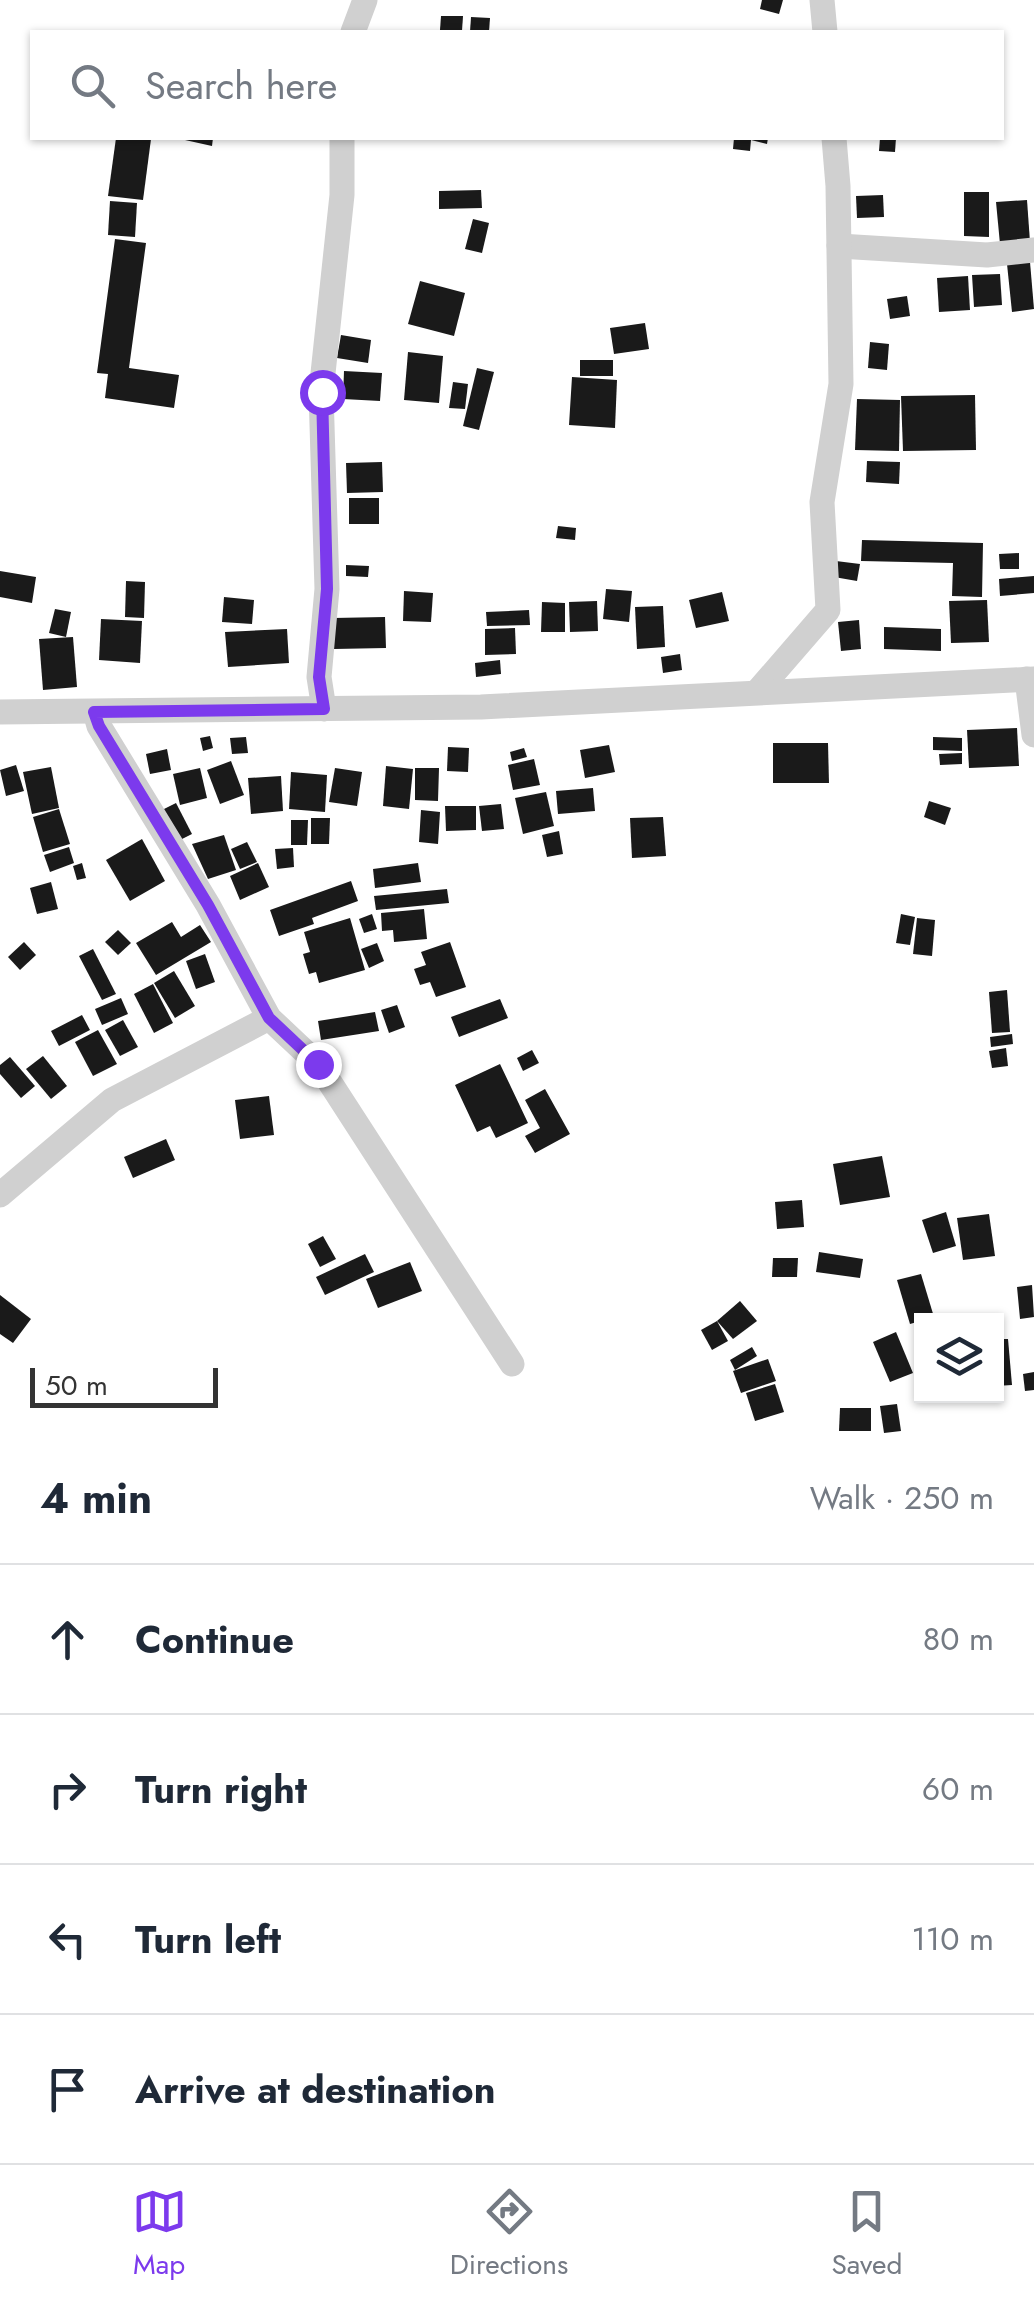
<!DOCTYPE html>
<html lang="en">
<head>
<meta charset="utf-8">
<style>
	body { margin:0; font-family:Jost,sans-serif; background:#f2f2f3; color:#1f2937 }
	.controls { position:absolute; right:30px; bottom:30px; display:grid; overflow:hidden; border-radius:0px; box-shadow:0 2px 8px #0004 }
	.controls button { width:90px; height:90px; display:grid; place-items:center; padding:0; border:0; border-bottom:2px solid #e0e1e3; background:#fff; color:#1f2937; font:50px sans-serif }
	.scale { position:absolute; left:30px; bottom:25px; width:188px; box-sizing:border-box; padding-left:10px; border:5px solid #333; border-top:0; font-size:28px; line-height:35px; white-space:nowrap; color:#333; -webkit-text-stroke:8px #fff; paint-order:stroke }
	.stop { position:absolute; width:30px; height:30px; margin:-22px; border:8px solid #7c3aed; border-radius:50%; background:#fff }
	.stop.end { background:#7c3aed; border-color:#fff; box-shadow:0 2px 10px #0008 }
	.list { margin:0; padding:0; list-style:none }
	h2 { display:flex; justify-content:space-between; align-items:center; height:130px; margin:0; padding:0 40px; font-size:42px }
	h2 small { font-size:32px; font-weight:400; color:#747a83 }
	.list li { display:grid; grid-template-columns:65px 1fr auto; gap:30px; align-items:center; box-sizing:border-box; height:150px; padding:0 40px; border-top:2px solid #e0e1e3 }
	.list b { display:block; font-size:38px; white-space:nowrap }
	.list em { font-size:32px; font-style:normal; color:#747a83 }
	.icon { flex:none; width:55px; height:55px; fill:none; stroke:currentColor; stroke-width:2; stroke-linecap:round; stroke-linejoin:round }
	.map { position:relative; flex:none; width:1034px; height:1433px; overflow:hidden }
	.search { position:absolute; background:#fff; box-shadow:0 2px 8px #0004; left:30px; right:30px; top:30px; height:110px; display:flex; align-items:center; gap:25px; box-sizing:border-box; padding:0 35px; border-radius:0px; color:#747a83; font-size:38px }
	.sheet { height:730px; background:#fff }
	nav { display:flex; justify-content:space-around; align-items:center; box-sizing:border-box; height:140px; border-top:2px solid #e0e1e3; background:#fff; font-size:28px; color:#747a83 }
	nav a { display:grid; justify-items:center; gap:5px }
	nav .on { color:#7c3aed }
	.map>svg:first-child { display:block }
	.building { fill:#1a1a1a }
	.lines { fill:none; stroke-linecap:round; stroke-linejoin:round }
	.street { stroke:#d0d0d0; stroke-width:25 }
	.route { stroke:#7c3aed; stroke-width:12 }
</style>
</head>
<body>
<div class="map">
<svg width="1034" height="1433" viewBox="0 0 1034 1433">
	<rect width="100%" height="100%" fill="#fff"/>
	<!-- building -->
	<g class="building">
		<path d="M 762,0 L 783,0 L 779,14 L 760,9 Z"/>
		<path d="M 441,16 L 463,16 L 462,31 L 440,30 Z"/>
		<path d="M 471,17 L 490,18 L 489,32 L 470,32 Z"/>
		<path d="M 116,138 L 151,139 L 143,200 L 108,196 Z"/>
		<path d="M 176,138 L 213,138 L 212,146 Z"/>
		<path d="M 734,138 L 768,138 L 767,144 L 751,140 L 750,151 L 733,149 Z"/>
		<path d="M 880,138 L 896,138 L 895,152 L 879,151 Z"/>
		<path d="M 481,190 L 482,208 L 439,209 L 439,191 Z"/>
		<path d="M 964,192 L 989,192 L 989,237 L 964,236 Z"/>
		<path d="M 883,195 L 884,217 L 857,218 L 856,196 Z"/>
		<path d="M 1027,200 L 1030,242 L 1000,244 L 996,202 Z"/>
		<path d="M 110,201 L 137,203 L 135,237 L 108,235 Z"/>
		<path d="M 473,219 L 489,223 L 482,253 L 465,249 Z"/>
		<path d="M 115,239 L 146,243 L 129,368 L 179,375 L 174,408 L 105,398 L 108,374 L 97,373 Z"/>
		<path d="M 1030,262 L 1034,309 L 1012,312 L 1007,264 Z"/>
		<path d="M 1000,274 L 1002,305 L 974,307 L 972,275 Z"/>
		<path d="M 968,276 L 970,310 L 939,312 L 937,278 Z"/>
		<path d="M 420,281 L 465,293 L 454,336 L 408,324 Z"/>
		<path d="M 907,296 L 910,316 L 890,319 L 887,299 Z"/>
		<path d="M 645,323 L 649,349 L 614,354 L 610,328 Z"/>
		<path d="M 341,335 L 371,340 L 368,363 L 337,358 Z"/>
		<path d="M 870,342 L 889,344 L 887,370 L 868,368 Z"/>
		<path d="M 408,352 L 443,356 L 439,403 L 404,400 Z"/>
		<rect x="580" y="360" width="33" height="16"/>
		<path d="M 477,368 L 494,372 L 479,430 L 463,426 Z"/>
		<path d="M 344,371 L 382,373 L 380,401 L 343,399 Z"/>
		<path d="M 572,377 L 617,380 L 615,428 L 569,425 Z"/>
		<path d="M 453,382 L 468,384 L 465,409 L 449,408 Z"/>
		<path d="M 975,395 L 976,450 L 903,451 L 901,396 Z"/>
		<path d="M 857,399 L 900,400 L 899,451 L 855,450 Z"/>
		<path d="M 867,461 L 900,462 L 899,484 L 866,482 Z"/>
		<path d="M 382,462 L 383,492 L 347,493 L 346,463 Z"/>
		<rect x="349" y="498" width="30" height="26"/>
		<path d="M 558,526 L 576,528 L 575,540 L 556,538 Z"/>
		<path d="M 862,540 L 983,543 L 982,597 L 952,596 L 953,563 L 861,561 Z"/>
		<path d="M 1019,553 L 1019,569 L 1000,569 L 999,554 Z"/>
		<path d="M 836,561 L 860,564 L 857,581 L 834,577 Z"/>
		<path d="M 346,565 L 369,566 L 368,577 L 346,576 Z"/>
		<path d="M 0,571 L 36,577 L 32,603 L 0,597 Z"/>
		<path d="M 1034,576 L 1034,593 L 1000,596 L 999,579 Z"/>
		<path d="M 126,581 L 145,582 L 144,618 L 125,617 Z"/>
		<path d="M 606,589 L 632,591 L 629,622 L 603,619 Z"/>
		<path d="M 404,591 L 433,593 L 431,622 L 403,621 Z"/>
		<path d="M 722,592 L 729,621 L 696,628 L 689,600 Z"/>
		<path d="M 224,597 L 254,600 L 252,624 L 222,622 Z"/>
		<path d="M 987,600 L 989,642 L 951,643 L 949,601 Z"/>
		<path d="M 597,601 L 598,631 L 570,632 L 569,602 Z"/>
		<path d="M 542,602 L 565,603 L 565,632 L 541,632 Z"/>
		<path d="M 663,606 L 665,647 L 637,649 L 635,607 Z"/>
		<path d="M 55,609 L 71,612 L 66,637 L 49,633 Z"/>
		<path d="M 529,610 L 530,625 L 487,626 L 486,612 Z"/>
		<path d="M 385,617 L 386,648 L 334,649 L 333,618 Z"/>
		<path d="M 101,619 L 142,621 L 140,663 L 99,660 Z"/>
		<path d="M 859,620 L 861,649 L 841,651 L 838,622 Z"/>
		<path d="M 884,627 L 941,629 L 941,651 L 884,649 Z"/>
		<path d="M 515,628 L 516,654 L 485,655 L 485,629 Z"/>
		<path d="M 287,629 L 289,663 L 228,667 L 225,632 Z"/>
		<path d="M 73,637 L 77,687 L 43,690 L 39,639 Z"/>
		<path d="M 680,654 L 682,670 L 663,673 L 661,657 Z"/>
		<path d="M 500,660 L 501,674 L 476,677 L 475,663 Z"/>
		<path d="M 1017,728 L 1019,766 L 969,768 L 967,730 Z"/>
		<path d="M 210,736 L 213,748 L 203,751 L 200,738 Z"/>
		<path d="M 246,737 L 248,753 L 232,754 L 230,738 Z"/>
		<path d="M 933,737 L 962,738 L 962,751 L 933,750 Z"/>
		<path d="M 773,743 L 828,743 L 829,783 L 773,783 Z"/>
		<path d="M 609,745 L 615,772 L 585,778 L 580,750 Z"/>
		<path d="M 448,747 L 469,748 L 468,772 L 447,771 Z"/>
		<path d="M 524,748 L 527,757 L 512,761 L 510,752 Z"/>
		<path d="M 167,749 L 171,770 L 150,774 L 146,754 Z"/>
		<path d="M 962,753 L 962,764 L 940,765 L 939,754 Z"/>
		<path d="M 534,759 L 540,785 L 513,790 L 508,765 Z"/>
		<path d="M 231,761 L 244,795 L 220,804 L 207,770 Z"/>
		<path d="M 16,765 L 24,791 L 6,796 L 0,770 Z"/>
		<path d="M 386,766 L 413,769 L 409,809 L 383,806 Z"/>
		<path d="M 51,767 L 59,808 L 32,814 L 23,772 Z"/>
		<path d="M 200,768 L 207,798 L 180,805 L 173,774 Z"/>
		<path d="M 335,768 L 362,772 L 357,806 L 329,802 Z"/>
		<path d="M 415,768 L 439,768 L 438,801 L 415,800 Z"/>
		<path d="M 291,772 L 327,775 L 325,812 L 289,809 Z"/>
		<path d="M 281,776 L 283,811 L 251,814 L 248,778 Z"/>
		<path d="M 593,788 L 595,811 L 558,814 L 556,791 Z"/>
		<path d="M 546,792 L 554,826 L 523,834 L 515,798 Z"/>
		<path d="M 929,801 L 951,808 L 945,825 L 924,817 Z"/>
		<path d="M 176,803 L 192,834 L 178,841 L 162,810 Z"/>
		<path d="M 501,804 L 504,829 L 482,831 L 479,806 Z"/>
		<path d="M 445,806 L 476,806 L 476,830 L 446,831 Z"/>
		<path d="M 59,809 L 70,844 L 43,852 L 33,817 Z"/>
		<path d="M 421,810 L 440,812 L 438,844 L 419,842 Z"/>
		<path d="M 663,817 L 666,856 L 632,858 L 630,818 Z"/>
		<path d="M 311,818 L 330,818 L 329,844 L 311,844 Z"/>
		<path d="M 291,820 L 308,820 L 307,845 L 291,845 Z"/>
		<path d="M 559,831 L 563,854 L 547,857 L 542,835 Z"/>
		<path d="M 224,835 L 236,870 L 208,879 L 192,844 Z"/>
		<path d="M 142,839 L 165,881 L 130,901 L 106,860 Z"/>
		<path d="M 247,842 L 257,862 L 240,869 L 231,849 Z"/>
		<path d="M 69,847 L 74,863 L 50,872 L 44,855 Z"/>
		<path d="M 293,848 L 294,867 L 277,869 L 275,849 Z"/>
		<path d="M 82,863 L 86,878 L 77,880 L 73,866 Z"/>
		<path d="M 258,863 L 269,887 L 240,900 L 230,876 Z"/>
		<path d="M 418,863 L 421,882 L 375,888 L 373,869 Z"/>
		<path d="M 351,881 L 358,901 L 312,918 L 314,924 L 279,936 L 270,910 Z"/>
		<path d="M 51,882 L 58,909 L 37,914 L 30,888 Z"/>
		<path d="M 447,889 L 449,903 L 376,910 L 374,896 Z"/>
		<path d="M 424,909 L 427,939 L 394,942 L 393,930 L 382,931 L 381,913 Z"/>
		<path d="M 372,914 L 377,929 L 364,933 L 359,919 Z"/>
		<path d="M 901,914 L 915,917 L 910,945 L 896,943 Z"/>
		<path d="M 350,918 L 365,970 L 319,983 L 316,972 L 309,974 L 303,954 L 310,952 L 304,932 Z"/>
		<path d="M 917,918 L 935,920 L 932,956 L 913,954 Z"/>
		<path d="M 172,922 L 181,937 L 200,925 L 211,942 L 156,975 L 136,943 Z"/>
		<path d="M 118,930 L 131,943 L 118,955 L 105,942 Z"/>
		<path d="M 24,942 L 36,955 L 20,970 L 8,957 Z"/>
		<path d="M 450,942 L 466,987 L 436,997 L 430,982 L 420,985 L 414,969 L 426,965 L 421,952 Z"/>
		<path d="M 377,943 L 384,961 L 369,968 L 361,949 Z"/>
		<path d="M 93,949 L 116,994 L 102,1000 L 79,956 Z"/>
		<path d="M 205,954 L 215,982 L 196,989 L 186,961 Z"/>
		<path d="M 174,971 L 195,1006 L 175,1018 L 154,983 Z"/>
		<path d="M 153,984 L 173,1023 L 154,1033 L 134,994 Z"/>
		<path d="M 1007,990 L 1010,1032 L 992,1033 L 989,992 Z"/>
		<path d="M 121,998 L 128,1014 L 102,1025 L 95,1009 Z"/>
		<path d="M 500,999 L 508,1018 L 459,1037 L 451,1017 Z"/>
		<path d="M 397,1005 L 405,1027 L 389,1033 L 381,1010 Z"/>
		<path d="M 375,1012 L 379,1031 L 321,1040 L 318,1021 Z"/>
		<path d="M 82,1015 L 90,1030 L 59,1046 L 51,1031 Z"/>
		<path d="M 123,1020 L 138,1047 L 120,1056 L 105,1030 Z"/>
		<path d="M 98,1030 L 117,1064 L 93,1076 L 75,1042 Z"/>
		<path d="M 1012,1034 L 1013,1044 L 991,1047 L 990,1037 Z"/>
		<path d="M 1006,1048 L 1008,1066 L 992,1068 L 989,1051 Z"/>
		<path d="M 532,1050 L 539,1063 L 523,1071 L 517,1058 Z"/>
		<path d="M 43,1056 L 67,1086 L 51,1099 L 26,1069 Z"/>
		<path d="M 10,1057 L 35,1086 L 21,1098 L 0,1074 L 0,1065 Z"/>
		<path d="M 500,1064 L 528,1123 L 496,1138 L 490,1126 L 477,1132 L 455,1085 Z"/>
		<path d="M 545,1089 L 570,1134 L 535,1153 L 525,1136 L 540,1128 L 525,1100 Z"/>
		<path d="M 269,1096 L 274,1135 L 240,1139 L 235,1100 Z"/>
		<path d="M 166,1139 L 175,1160 L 133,1178 L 124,1157 Z"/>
		<path d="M 882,1156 L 890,1197 L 840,1205 L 833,1164 Z"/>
		<path d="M 802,1200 L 804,1227 L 777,1229 L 775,1202 Z"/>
		<path d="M 946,1212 L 956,1246 L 933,1253 L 922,1220 Z"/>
		<path d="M 989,1214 L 995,1256 L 963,1260 L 957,1218 Z"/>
		<path d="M 323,1236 L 336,1259 L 320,1267 L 308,1244 Z"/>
		<path d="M 819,1252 L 863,1259 L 860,1278 L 816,1272 Z"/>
		<path d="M 365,1254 L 374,1272 L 325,1295 L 316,1277 Z"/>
		<path d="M 773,1258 L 798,1258 L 797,1277 L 772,1277 Z"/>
		<path d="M 410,1262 L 422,1291 L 378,1308 L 366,1279 Z"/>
		<path d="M 921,1274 L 934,1317 L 910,1324 L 897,1280 Z"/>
		<path d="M 1032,1285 L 1034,1317 L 1020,1319 L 1017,1287 Z"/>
		<path d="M 0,1295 L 31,1319 L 13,1343 L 0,1334 Z"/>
		<path d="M 740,1301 L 757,1321 L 733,1339 L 717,1321 Z"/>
		<path d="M 717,1321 L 728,1341 L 712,1350 L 701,1330 Z"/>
		<path d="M 896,1332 L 913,1373 L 890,1382 L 873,1342 Z"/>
		<path d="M 996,1339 L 1008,1339 L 1012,1385 L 996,1386 Z"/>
		<path d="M 752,1347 L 757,1356 L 735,1370 L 730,1360 Z"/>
		<path d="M 768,1359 L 776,1381 L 741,1393 L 733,1371 Z"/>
		<path d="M 1034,1372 L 1034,1390 L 1025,1391 L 1023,1374 Z"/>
		<path d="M 775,1384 L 784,1412 L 755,1421 L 746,1393 Z"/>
		<path d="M 897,1404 L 901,1431 L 884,1433 L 880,1406 Z"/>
		<path d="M 840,1408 L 871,1408 L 871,1431 L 839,1431 Z"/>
	</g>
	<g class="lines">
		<!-- street -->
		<g class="street">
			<path d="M 822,0 L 825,32"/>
			<path d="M 353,32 L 365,0"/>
			<path d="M 839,246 L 987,255 L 1034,250"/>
			<path d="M 1027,679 L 1034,735"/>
			<path d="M 757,692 L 828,610 L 822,502 L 841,384 L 838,186 L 834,138"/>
			<path d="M 324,709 L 319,677 L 327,589 L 321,392 L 342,195 L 342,138"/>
			<path d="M 0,712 L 481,707 L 1034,679"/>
			<path d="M 95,712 L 99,726 L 208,905 L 269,1018 L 318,1064 L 512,1364"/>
			<path d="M 0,1195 L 112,1100 L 269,1018"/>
		</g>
	</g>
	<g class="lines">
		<!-- route -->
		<path class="route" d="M 318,1064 L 269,1018 L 208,905 L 99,726 L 94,712 L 324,709 L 319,677 L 327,589 L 322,392"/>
	</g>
</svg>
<div class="controls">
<button><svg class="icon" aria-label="layers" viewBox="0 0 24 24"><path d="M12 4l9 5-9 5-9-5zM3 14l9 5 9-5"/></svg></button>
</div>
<div class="scale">50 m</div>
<div class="stop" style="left:322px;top:392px"></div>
<div class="stop end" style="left:318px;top:1064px"></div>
<div class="search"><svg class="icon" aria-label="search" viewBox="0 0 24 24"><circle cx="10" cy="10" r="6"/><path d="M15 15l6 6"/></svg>Search here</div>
</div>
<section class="sheet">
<h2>4 min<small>Walk · 250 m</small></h2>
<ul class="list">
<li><svg class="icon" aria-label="ahead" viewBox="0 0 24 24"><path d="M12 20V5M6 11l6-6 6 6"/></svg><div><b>Continue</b></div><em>80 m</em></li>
<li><svg class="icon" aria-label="right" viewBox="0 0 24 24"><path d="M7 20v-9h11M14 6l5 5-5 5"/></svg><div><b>Turn right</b></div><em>60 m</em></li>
<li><svg class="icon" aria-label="left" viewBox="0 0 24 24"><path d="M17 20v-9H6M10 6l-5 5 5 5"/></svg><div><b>Turn left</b></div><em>110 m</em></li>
<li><svg class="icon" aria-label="arrive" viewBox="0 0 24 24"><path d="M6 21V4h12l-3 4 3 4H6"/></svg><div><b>Arrive at destination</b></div></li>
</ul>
</section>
<nav>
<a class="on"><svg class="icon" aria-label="map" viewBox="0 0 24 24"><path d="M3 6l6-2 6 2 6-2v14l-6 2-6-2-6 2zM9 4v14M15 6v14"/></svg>Map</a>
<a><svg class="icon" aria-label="directions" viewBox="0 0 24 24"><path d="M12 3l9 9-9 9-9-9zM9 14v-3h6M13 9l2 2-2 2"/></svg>Directions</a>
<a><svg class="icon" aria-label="saved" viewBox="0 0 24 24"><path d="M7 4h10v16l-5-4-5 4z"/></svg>Saved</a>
</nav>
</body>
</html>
